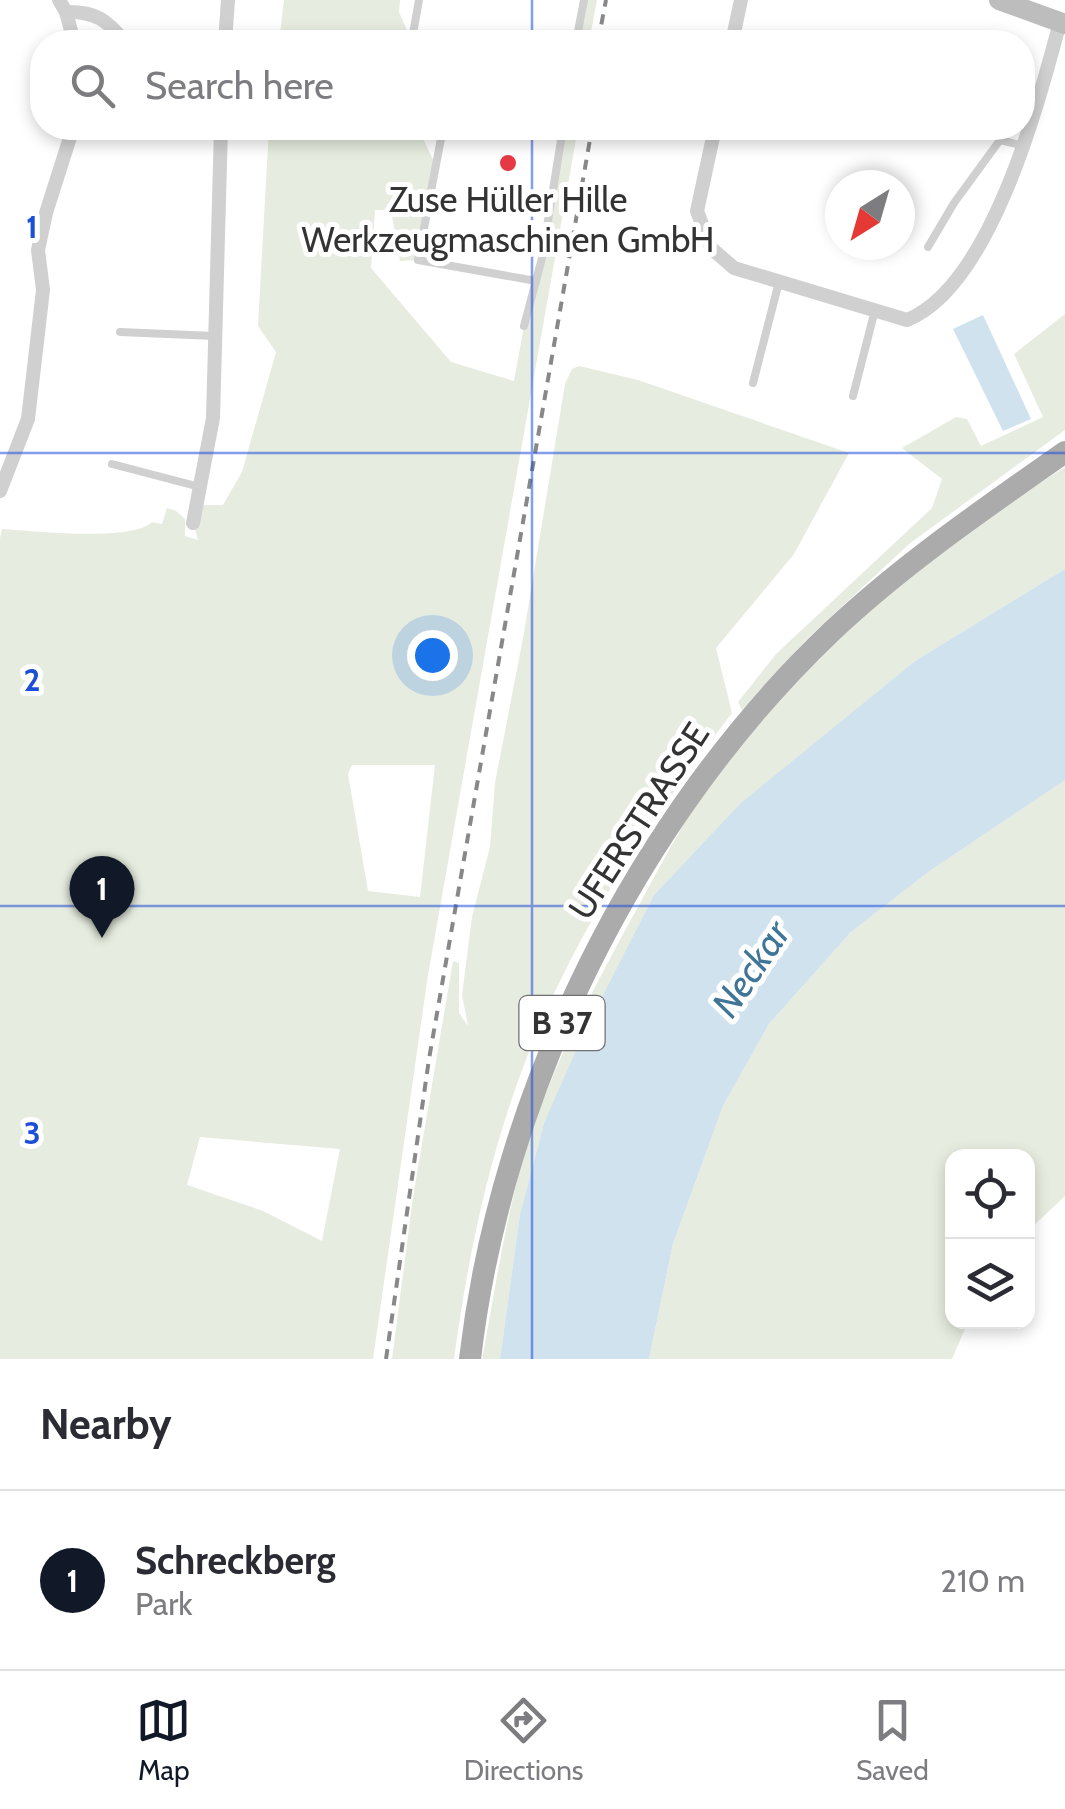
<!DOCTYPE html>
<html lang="en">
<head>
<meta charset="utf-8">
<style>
	body { margin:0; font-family:Cabin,sans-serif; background:#f7f7f7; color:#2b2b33 }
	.controls { position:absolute; right:30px; bottom:30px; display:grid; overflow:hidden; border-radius:20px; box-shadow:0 5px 15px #0003 }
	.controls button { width:90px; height:90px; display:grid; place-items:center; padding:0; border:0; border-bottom:2px solid #e1e1e2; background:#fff; color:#2b2b33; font:50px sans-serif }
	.compass { position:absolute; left:825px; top:170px; width:90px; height:90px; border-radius:50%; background:#fff; box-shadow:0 5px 15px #0003; rotate:217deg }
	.you { position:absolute; left:432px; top:655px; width:35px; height:35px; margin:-25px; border:8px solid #fff; border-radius:50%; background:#1a73e8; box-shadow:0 0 0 15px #1a73e833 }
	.badge { display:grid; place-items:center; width:65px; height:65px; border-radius:50%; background:#111827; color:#fff; font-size:32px; font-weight:700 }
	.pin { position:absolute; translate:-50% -82px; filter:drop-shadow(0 2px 5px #0008) }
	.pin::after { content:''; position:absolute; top:52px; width:35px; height:30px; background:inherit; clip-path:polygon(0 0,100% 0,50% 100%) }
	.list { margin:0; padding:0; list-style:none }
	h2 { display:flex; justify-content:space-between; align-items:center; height:130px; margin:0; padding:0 40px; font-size:42px }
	h2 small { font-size:32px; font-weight:400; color:#7c7c81 }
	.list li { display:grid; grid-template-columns:65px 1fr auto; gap:30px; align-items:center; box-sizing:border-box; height:180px; padding:0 40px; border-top:2px solid #e1e1e2 }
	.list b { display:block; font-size:38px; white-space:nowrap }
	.list p { margin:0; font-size:32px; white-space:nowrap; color:#7c7c81 }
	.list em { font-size:32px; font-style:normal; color:#7c7c81 }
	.icon { flex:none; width:55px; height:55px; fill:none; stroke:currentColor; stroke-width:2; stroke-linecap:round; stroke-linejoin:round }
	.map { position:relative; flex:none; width:1065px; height:1359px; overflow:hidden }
	.search { position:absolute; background:#fff; box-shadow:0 5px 15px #0003; left:30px; right:30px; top:30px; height:110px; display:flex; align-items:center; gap:25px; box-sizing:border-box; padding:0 35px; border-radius:40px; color:#7c7c81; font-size:38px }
	.sheet { height:310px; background:#fff }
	nav { display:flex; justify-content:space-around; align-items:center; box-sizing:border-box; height:140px; border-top:2px solid #e1e1e2; background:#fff; font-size:28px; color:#7c7c81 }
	nav a { display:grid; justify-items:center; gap:5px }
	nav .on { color:#111827 }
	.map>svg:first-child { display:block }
	.green { fill:#e6ecdf; fill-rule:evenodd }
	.water { fill:#cfe2ee }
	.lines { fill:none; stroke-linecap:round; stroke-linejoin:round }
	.lane { stroke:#d0d0d0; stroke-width:8 }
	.street { stroke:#d0d0d0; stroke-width:14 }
	.secondary { stroke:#bdbdbd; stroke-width:20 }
	.primary { stroke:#ababab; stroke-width:22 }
	.rail { stroke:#888; stroke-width:4; stroke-dasharray:10 8; stroke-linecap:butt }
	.grid { fill:none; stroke:#1d4ed8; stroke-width:2.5; stroke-opacity:0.55 }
	.poi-dot { fill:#e63946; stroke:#fff; stroke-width:4 }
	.labels { text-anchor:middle; stroke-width:10; stroke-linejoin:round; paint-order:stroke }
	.shield { fill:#fff; stroke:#707070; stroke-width:2.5 }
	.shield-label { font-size:32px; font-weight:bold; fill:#333 }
	.poi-label { font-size:35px; fill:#333; stroke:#fff }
	.street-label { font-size:35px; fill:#333; stroke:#fff }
	.water-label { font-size:38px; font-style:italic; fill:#3f7597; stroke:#fff }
	.grid-label { font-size:32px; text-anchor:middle; font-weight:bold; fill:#1d4ed8; stroke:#fff; stroke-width:10; stroke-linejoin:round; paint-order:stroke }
</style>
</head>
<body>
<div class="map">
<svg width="1065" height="1359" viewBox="0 0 1065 1359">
	<rect width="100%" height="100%" fill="#fff"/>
	<!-- green -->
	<g class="green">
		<path d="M 284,0 L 400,0 L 399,12 L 412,42 L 279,42 Z"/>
		<path d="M 584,0 L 597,0 L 589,42 L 576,42 Z"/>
		<path d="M 269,128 L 418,128 L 436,166 L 418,260 L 400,261 L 391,210 L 375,210 L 371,268 L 451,362 L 514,381 L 524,326 L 542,258 L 563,128 L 578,128 L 428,975 L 373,1359 L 0,1359 L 0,538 L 2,529 C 33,531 132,542 152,522 L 162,524 L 167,508 L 176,511 L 185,519 L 185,536 L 198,540 L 193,523 L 197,505 L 223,505 L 242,472 L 276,352 L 258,326 ZM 352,765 L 435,765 L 420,897 L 368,891 L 348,774 ZM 200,1137 L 340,1149 L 322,1241 L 263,1211 L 187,1185 Z"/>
		<path d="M 1065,314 L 1065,430 L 909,544 L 806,640 L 742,710 L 738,702 L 776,654 L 932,508 L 942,479 L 902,448 L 956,417 L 967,419 L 981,446 L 1043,417 L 1014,354 Z"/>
		<path d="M 579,366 L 638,380 L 849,453 L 794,554 L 716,648 L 732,713 C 714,737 695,761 678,786 C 619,868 563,963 527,1057 C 489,1155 468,1255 454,1359 L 392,1359 L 413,1197 L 453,961 L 459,963 L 459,1013 L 468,1026 L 462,995 L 472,917 L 490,847 L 495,783 L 524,633 L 565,384 L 572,369 Z"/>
		<path d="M 1065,467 L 1065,569 L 915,661 L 742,803 L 654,895 L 544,1123 L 520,1214 L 500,1359 L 482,1359 C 496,1285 508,1201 532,1130 C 559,1052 599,978 639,905 C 667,853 696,798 734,751 C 823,641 945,542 1065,467 Z"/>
		<path d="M 1065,780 L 1065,1196 L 1028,1231 L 1028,1156 L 952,1156 L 952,1322 L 968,1322 L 952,1359 L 649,1359 L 673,1244 L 723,1106 L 769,1024 L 851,932 L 931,870 Z"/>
	</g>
	<!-- water -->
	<g class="water">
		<path d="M 983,315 L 1031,419 L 1003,431 L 953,329 Z"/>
		<path d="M 1065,569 L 1065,780 L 931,870 L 851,932 L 769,1024 L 723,1106 L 673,1244 L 649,1359 L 500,1359 L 520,1214 L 544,1123 L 582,1037 L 654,895 L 741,803 L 915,661 Z"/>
	</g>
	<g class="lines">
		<!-- lane -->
		<g class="lane">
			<path d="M 416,42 L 412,39 L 419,0"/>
			<path d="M 576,42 L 584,0"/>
			<path d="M 443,128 L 418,260 L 536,281"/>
			<path d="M 928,247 L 954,203 L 1000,140 L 1024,146"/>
			<path d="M 524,326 L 542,258 L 563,128"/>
			<path d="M 120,332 L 214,336"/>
			<path d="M 753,383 L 779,282"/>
			<path d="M 853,396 L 875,310"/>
			<path d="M 112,464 L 200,487"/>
		</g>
		<!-- street -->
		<g class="street">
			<path d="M 59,0 L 66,12 L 74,42"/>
			<path d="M 66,12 C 95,11 107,20 125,42"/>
			<path d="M 225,42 L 228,0"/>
			<path d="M 732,42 L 741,0"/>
			<path d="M 715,128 L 697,211 L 711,248 L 734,268 L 907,320 C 991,286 1038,104 1060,22"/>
			<path d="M 0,491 L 28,419 L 43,290 L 38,250 L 46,213 L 73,128"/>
			<path d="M 193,523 L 213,418 L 221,128"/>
		</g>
		<!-- secondary -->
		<path class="secondary" d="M 999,0 L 1065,24"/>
		<!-- primary -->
		<path class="primary" d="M 470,1359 C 501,1092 636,818 831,632 C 903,564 984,509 1065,452"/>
		<!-- rail -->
		<g class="rail">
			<path d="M 598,42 L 606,0"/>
			<path d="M 386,1359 L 429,1059 L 592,128"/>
		</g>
	</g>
	<!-- grid -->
	<path class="grid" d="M 532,0 L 532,42M 532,128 L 532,1359M 0,453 L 1065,453M 0,906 L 1065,906"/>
	<!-- markers -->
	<circle class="poi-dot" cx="508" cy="163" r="10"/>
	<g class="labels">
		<!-- shield labels -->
		<rect class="shield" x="519.5" y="996" width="85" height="54" rx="8"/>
		<g class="shield-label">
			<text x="562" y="1034">B 37</text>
		</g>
		<!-- poi labels -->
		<g class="poi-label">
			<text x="508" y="212">Zuse Hüller Hille<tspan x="508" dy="40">Werkzeugmaschinen GmbH</tspan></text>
		</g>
		<!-- street labels -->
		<g class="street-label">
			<text transform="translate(639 821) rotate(-57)" y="12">UFERSTRASSE</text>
		</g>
		<!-- water labels -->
		<g class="water-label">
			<text transform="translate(751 969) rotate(-56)" y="13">Neckar</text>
		</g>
	</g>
	<g class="grid-label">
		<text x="32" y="238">1</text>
		<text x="32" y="691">2</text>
		<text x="32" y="1144">3</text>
	</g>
</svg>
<div class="controls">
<button><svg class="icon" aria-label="locate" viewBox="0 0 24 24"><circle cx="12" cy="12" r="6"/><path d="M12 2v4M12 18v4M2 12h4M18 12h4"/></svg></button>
<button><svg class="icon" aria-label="layers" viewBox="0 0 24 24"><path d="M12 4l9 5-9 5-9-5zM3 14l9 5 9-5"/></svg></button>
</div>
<svg class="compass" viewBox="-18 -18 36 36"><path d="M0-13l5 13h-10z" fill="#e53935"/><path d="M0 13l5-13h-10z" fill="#7c7c81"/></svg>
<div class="you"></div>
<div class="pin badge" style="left:102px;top:938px">1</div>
<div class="search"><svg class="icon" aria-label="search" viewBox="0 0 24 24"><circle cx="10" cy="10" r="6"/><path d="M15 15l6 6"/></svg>Search here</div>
</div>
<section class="sheet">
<h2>Nearby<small></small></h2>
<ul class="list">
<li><span class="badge">1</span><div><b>Schreckberg</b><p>Park</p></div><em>210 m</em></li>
</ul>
</section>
<nav>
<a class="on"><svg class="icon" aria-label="map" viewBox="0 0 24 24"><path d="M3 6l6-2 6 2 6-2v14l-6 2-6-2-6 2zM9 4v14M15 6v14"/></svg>Map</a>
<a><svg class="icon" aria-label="directions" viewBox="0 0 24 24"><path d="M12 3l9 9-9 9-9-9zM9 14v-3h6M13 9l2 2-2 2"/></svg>Directions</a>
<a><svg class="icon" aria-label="saved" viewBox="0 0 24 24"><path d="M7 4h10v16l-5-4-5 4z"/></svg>Saved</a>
</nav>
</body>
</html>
